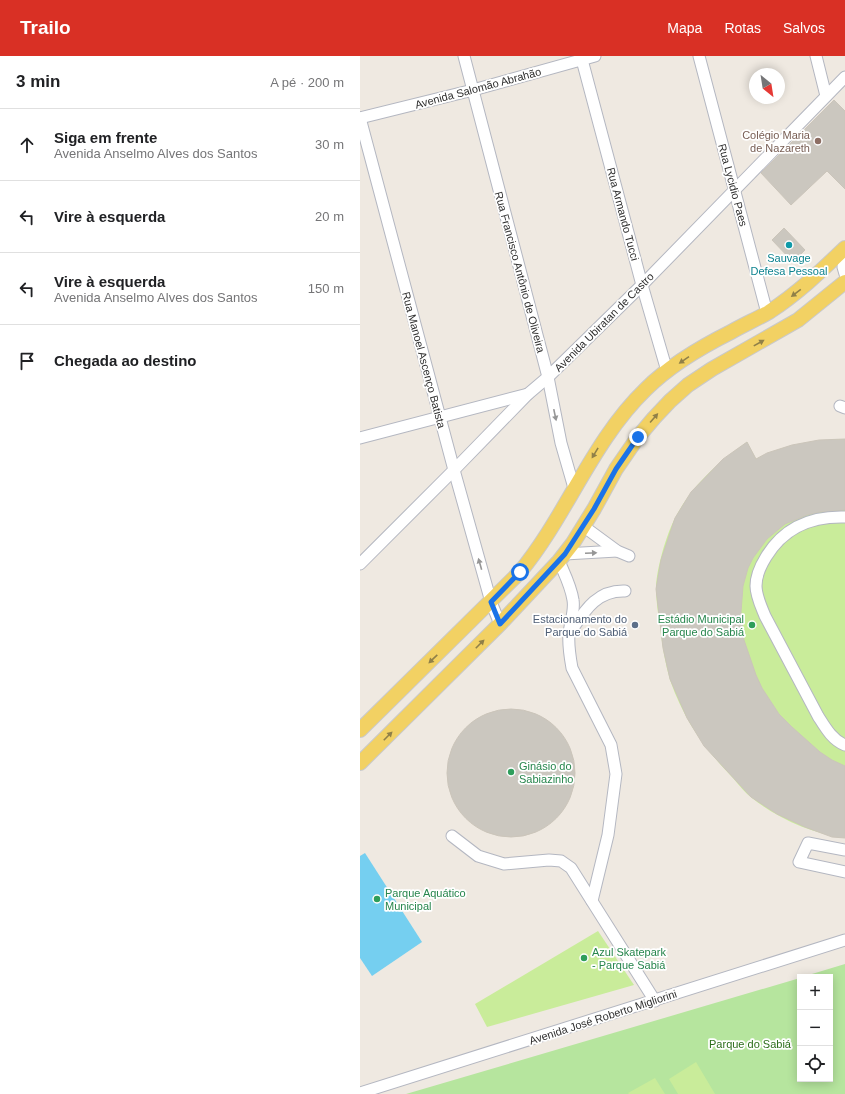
<!DOCTYPE html>
<html lang="pt">
<head>
<meta charset="utf-8">
<style>
	body { margin:0; font-family:Arial,sans-serif; background:#f2f2f2; color:#202124 }
	.controls { position:absolute; right:12px; bottom:12px; display:grid; overflow:hidden; border-radius:0px; box-shadow:0 2px 10px #0003 }
	.controls button { width:36px; height:36px; display:grid; place-items:center; padding:0; border:0; border-bottom:1px solid #e0e0e0; background:#fff; color:#202124; font:20px sans-serif }
	.compass { position:absolute; left:389px; top:12px; width:36px; height:36px; border-radius:50%; background:#fff; box-shadow:0 2px 10px #0003; rotate:150deg }
	.stop { position:absolute; width:12px; height:12px; margin:-9px; border:3px solid #1a73e8; border-radius:50%; background:#fff }
	.stop.end { background:#1a73e8; border-color:#fff; box-shadow:0 1px 4px #0008 }
	.list { margin:0; padding:0; list-style:none }
	h2 { display:flex; justify-content:space-between; align-items:center; height:52px; margin:0; padding:0 16px; font-size:17px }
	h2 small { font-size:13px; font-weight:400; color:#757577 }
	.list li { display:grid; grid-template-columns:26px 1fr auto; gap:12px; align-items:center; box-sizing:border-box; height:72px; padding:0 16px; border-top:1px solid #e0e0e0 }
	.list b { display:block; font-size:15px; white-space:nowrap }
	.list p { margin:0; font-size:13px; white-space:nowrap; color:#757577 }
	.list em { font-size:13px; font-style:normal; color:#757577 }
	.icon { flex:none; width:22px; height:22px; fill:none; stroke:currentColor; stroke-width:2; stroke-linecap:round; stroke-linejoin:round }
	.map { position:relative; flex:none; width:485px; height:1038px; overflow:hidden }
	header { display:flex; align-items:center; gap:24px; box-sizing:border-box; height:56px; padding:0 20px; background:#d93025; color:#fff }
	header strong { font-size:19px }
	nav { display:flex; gap:22px; margin-inline-start:auto; font-size:14px }
	main { display:flex }
	aside { flex:1; background:#fff }
	.map>svg:first-child { display:block }
	.green { fill:#b6e59e }
	.pitch { fill:#c9ec9a }
	.water { fill:#75cff0 }
	.building { fill:#cbc7bf; stroke:#cbc5ba }
	.lines { fill:none; stroke-linecap:round; stroke-linejoin:round }
	.minor-casing { stroke:#b4b7c1; stroke-width:13 }
	.major-casing { stroke:#c9c9c9; stroke-width:16 }
	.minor { stroke:#fff; stroke-width:11 }
	.major { stroke:#f2d163; stroke-width:14 }
	.oneway { fill:#908048 }
	.oneway2 { fill:#969696 }
	.route { stroke:#1a73e8; stroke-width:5 }
	.education-dot { fill:#8d6e63; stroke:#fff; stroke-width:1.5 }
	.culture-dot { fill:#0f9aa8; stroke:#fff; stroke-width:1.5 }
	.service-dot { fill:#5c6f8a; stroke:#fff; stroke-width:1.5 }
	.leisure-dot { fill:#2e9e5b; stroke:#fff; stroke-width:1.5 }
	.labels { text-anchor:middle; stroke-width:3.5; stroke-linejoin:round; paint-order:stroke }
	.street-label { font-size:11px; fill:#2e2e2e; stroke:#fff }
	.education-label { font-size:11px; fill:#785e54; stroke:#fff; text-anchor:end }
	.culture-label { font-size:11px; fill:#0d838f; stroke:#fff }
	.service-label { font-size:11px; fill:#4e5e75; stroke:#fff; text-anchor:end }
	.leisure-label { font-size:11px; fill:#27864d; stroke:#fff; text-anchor:start }
	.park-label { font-size:11px; fill:#2c6e1b; stroke:#fff }
</style>
</head>
<body>
<header>
<strong>Trailo</strong>
<nav><a>Mapa</a><a>Rotas</a><a>Salvos</a></nav>
</header>
<main>
<aside>
<h2>3 min<small>A pé · 200 m</small></h2>
<ul class="list">
<li><svg class="icon" aria-label="ahead" viewBox="0 0 24 24"><path d="M12 20V5M6 11l6-6 6 6"/></svg><div><b>Siga em frente</b><p>Avenida Anselmo Alves dos Santos</p></div><em>30 m</em></li>
<li><svg class="icon" aria-label="left" viewBox="0 0 24 24"><path d="M17 20v-9H6M10 6l-5 5 5 5"/></svg><div><b>Vire à esquerda</b></div><em>20 m</em></li>
<li><svg class="icon" aria-label="left" viewBox="0 0 24 24"><path d="M17 20v-9H6M10 6l-5 5 5 5"/></svg><div><b>Vire à esquerda</b><p>Avenida Anselmo Alves dos Santos</p></div><em>150 m</em></li>
<li><svg class="icon" aria-label="arrive" viewBox="0 0 24 24"><path d="M6 21V4h12l-3 4 3 4H6"/></svg><div><b>Chegada ao destino</b></div></li>
</ul>
</aside>
<div class="map">
<svg width="485" height="1038" viewBox="0 0 485 1038">
	<rect width="100%" height="100%" fill="#efe9e1"/>
	<!-- green -->
	<path class="green" d="M 485,908 L 485,1038 L 46,1038 L 440,922 L 440,1023 L 470,1023 L 470,921 L 442,921 Z"/>
	<!-- pitch -->
	<g class="pitch">
		<path d="M 485,383 L 485,782 C 453,778 417,762 392,742 C 385,737 379,729 373,722 C 344,692 324,664 310,624 C 305,607 302,588 300,570 C 298,558 296,544 296,531 C 297,511 306,480 315,462 C 333,428 357,408 387,386 L 396,403 C 423,389 455,384 485,383 Z"/>
		<path d="M 238,875 L 274,929 L 127,971 L 115,948 Z"/>
		<path d="M 336,1006 L 355,1038 L 318,1038 L 309,1023 Z"/>
		<path d="M 295,1022 L 305,1038 L 269,1038 L 268,1037 Z"/>
	</g>
	<!-- water -->
	<path class="water" d="M 5,797 L 62,886 L 12,920 L 0,902 L 0,800 Z"/>
	<!-- building -->
	<g class="building">
		<path d="M 474,44 L 485,55 L 485,133 L 467,115 L 431,149 L 401,117 Z"/>
		<path d="M 424,172 L 445,194 L 433,206 L 412,184 Z"/>
		<path d="M 485,383 L 485,454 L 460,456 L 447,459 L 425,468 L 407,483 L 393,502 L 388,512 L 383,530 L 381,556 L 384,584 L 396,619 L 402,632 L 419,658 L 432,671 L 460,696 L 472,704 L 485,710 L 485,782 L 472,781 L 445,771 L 417,758 L 391,741 L 344,690 L 327,662 L 310,623 L 303,592 L 296,533 L 301,504 L 315,462 L 331,436 L 363,403 L 387,386 L 396,403 L 407,397 L 432,389 L 459,384 Z"/>
		<circle cx="151" cy="717" r="64"/>
	</g>
	<g class="lines">
		<defs>
			<g id="minor">
				<path d="M 104,0 L 188,321 L 201,387 L 214,432"/>
				<path d="M 221,0 L 282,229 L 307,315"/>
				<path d="M 339,0 L 407,257"/>
				<path d="M 456,0 L 466,40"/>
				<path d="M 0,62 L 94,414 L 131,546 L 140,568"/>
				<path d="M 0,62 L 113,34 L 235,0"/>
				<path d="M 485,205 L 483,211 L 485,218"/>
				<path d="M 480,350 L 485,352"/>
				<path d="M 0,382 L 168,338"/>
				<path d="M 485,461 C 451,460 424,471 406,501 C 401,509 396,520 396,530 C 396,540 401,550 405,560 L 458,660 C 465,671 472,684 485,689"/>
				<path d="M 223,470 L 257,495 L 269,500"/>
				<path d="M 205,498 L 257,495"/>
				<path d="M 199,505 C 204,517 211,530 213,544 C 215,555 210,566 209,578 C 208,589 210,601 212,612 L 251,689 L 256,718 L 248,779 L 232,845"/>
				<path d="M 0,508 L 94,414 L 168,338 L 188,321 L 282,229 L 485,21"/>
				<path d="M 211,575 C 225,554 237,534 265,535"/>
				<path d="M 92,780 L 118,800 L 144,808 L 189,804 L 201,805 L 211,812 L 295,945"/>
				<path d="M 485,794 L 448,787 L 439,806 L 485,816"/>
				<path d="M 0,1037 L 485,884"/>
			</g>
			<g id="major">
				<path d="M 0,674 L 160,516 C 207,459 232,385 286,333 C 310,309 341,291 371,276 C 383,269 397,263 409,256 C 437,238 461,215 485,192"/>
				<path d="M 0,707 L 140,568 L 199,505 L 213,487 L 234,453 L 256,413 L 278,381 L 294,362 L 310,345 L 328,329 L 352,313 L 438,264 L 485,226"/>
			</g>
		</defs>
		<!-- minor casing -->
		<use href="#minor" class="minor-casing"/>
		<!-- major casing -->
		<use href="#major" class="major-casing"/>
		<!-- minor -->
		<use href="#minor" class="minor"/>
		<!-- major -->
		<use href="#major" class="major"/>
	</g>
	<!-- one-way arrows -->
	<defs><path id="oneway-solid" d="M-6-.8H1V-3.2L6.5 0L1 3.2V.8H-6Z"/></defs>
	<g class="oneway">
		<use href="#oneway-solid" transform="translate(436 237) rotate(143)"/>
		<use href="#oneway-solid" transform="translate(399 287) rotate(-29)"/>
		<use href="#oneway-solid" transform="translate(324 304) rotate(146)"/>
		<use href="#oneway-solid" transform="translate(294 362) rotate(-49)"/>
		<use href="#oneway-solid" transform="translate(235 397) rotate(121)"/>
		<use href="#oneway-solid" transform="translate(120 588) rotate(-45)"/>
		<use href="#oneway-solid" transform="translate(73 603) rotate(136)"/>
		<use href="#oneway-solid" transform="translate(28 680) rotate(-45)"/>
	</g>
	<g class="oneway2">
		<use href="#oneway-solid" transform="translate(195 359) rotate(78)"/>
		<use href="#oneway-solid" transform="translate(231 497) rotate(-3)"/>
		<use href="#oneway-solid" transform="translate(120 508) rotate(-106)"/>
	</g>
	<g class="lines">
		<!-- route -->
		<path class="route" d="M 160,516 L 131,546 L 140,568 L 205,498 L 234,453 L 256,413 L 278,381"/>
	</g>
	<!-- markers -->
	<circle class="education-dot" cx="458" cy="85" r="4"/>
	<circle class="culture-dot" cx="429" cy="189" r="4"/>
	<circle class="service-dot" cx="275" cy="569" r="4"/>
	<g class="leisure-dot">
		<circle cx="392" cy="569" r="4"/>
		<circle cx="151" cy="716" r="4"/>
		<circle cx="17" cy="843" r="4"/>
		<circle cx="224" cy="902" r="4"/>
	</g>
	<g class="labels">
		<!-- street labels -->
		<g class="street-label">
			<text transform="translate(118 32) rotate(-15)" y="4">Avenida Salomão Abrahão</text>
			<text transform="translate(373 129) rotate(75)" y="4">Rua Lycidio Paes</text>
			<text transform="translate(263 158) rotate(75)" y="4">Rua Armando Tucci</text>
			<text transform="translate(160 216) rotate(75)" y="4">Rua Francisco Antônio de Oliveira</text>
			<text transform="translate(244 266) rotate(-45)" y="4">Avenida Ubiratan de Castro</text>
			<text transform="translate(64 304) rotate(75)" y="4">Rua Manoel Ascenço Batista</text>
			<text transform="translate(243 961) rotate(-18)" y="4">Avenida José Roberto Migliorini</text>
		</g>
		<!-- education labels -->
		<g class="education-label">
			<text x="450" y="83">Colégio Maria<tspan x="450" dy="13">de Nazareth</tspan></text>
		</g>
		<!-- culture labels -->
		<g class="culture-label">
			<text x="429" y="206">Sauvage<tspan x="429" dy="13">Defesa Pessoal</tspan></text>
		</g>
		<!-- service labels -->
		<g class="service-label">
			<text x="267" y="567">Estacionamento do<tspan x="267" dy="13">Parque do Sabiá</tspan></text>
		</g>
		<!-- leisure labels -->
		<g class="leisure-label">
			<text x="384" y="567" text-anchor="end">Estádio Municipal<tspan x="384" dy="13">Parque do Sabiá</tspan></text>
			<text x="159" y="714">Ginásio do<tspan x="159" dy="13">Sabiazinho</tspan></text>
			<text x="25" y="841">Parque Aquático<tspan x="25" dy="13">Municipal</tspan></text>
			<text x="232" y="900">Azul Skatepark<tspan x="232" dy="13">- Parque Sabiá</tspan></text>
		</g>
		<!-- park labels -->
		<g class="park-label">
			<text x="390" y="992">Parque do Sabiá</text>
		</g>
	</g>
</svg>
<div class="controls">
<button>+</button>
<button>−</button>
<button><svg class="icon" aria-label="locate" viewBox="0 0 24 24"><circle cx="12" cy="12" r="6"/><path d="M12 2v4M12 18v4M2 12h4M18 12h4"/></svg></button>
</div>
<svg class="compass" viewBox="-18 -18 36 36"><path d="M0-13l5 13h-10z" fill="#e53935"/><path d="M0 13l5-13h-10z" fill="#757577"/></svg>
<div class="stop" style="left:160px;top:516px"></div>
<div class="stop end" style="left:278px;top:381px"></div>
</div>
</main>
</body>
</html>
